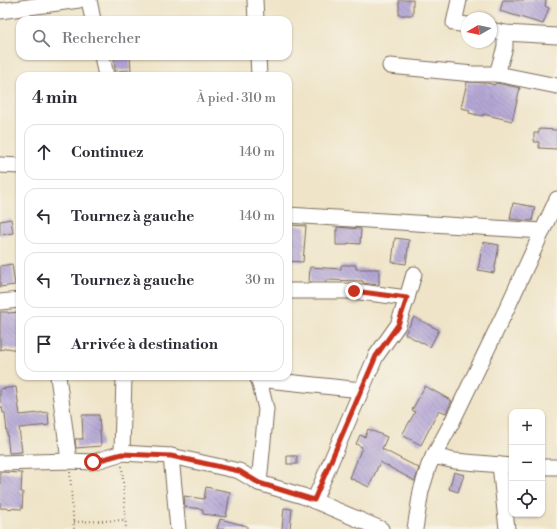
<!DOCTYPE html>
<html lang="fr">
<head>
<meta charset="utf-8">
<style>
	body { margin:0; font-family:"Libre Bodoni",serif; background:#f7f7f7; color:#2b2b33 }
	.controls { position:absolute; right:12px; bottom:12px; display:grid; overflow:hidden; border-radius:8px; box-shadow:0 1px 3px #0004 }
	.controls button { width:36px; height:36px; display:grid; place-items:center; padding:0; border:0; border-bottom:1px solid #e1e1e2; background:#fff; color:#2b2b33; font:20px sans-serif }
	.compass { position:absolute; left:461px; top:12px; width:36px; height:36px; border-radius:50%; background:#fff; box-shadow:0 1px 3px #0004; rotate:261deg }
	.stop { position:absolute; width:12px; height:12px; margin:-9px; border:3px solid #c8321e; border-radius:50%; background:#fff }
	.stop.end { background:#c8321e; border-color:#fff; box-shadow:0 1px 4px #0008 }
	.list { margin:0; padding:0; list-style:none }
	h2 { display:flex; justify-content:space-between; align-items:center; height:52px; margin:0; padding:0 16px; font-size:17px }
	h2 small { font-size:13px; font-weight:400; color:#7c7c81 }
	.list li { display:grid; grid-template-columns:26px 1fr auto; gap:12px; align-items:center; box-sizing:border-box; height:56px; margin:0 8px 8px; padding:0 8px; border:1px solid #e1e1e2; border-radius:12px }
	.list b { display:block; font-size:15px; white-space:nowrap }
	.list em { font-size:13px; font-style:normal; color:#7c7c81 }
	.icon { flex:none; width:22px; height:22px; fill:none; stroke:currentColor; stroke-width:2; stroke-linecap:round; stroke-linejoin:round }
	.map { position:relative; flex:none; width:557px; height:529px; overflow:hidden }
	.search { position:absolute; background:#fff; box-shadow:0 1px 3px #0004; left:16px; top:16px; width:276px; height:44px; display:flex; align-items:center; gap:10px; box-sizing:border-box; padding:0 14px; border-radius:12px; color:#7c7c81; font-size:15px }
	.panel { position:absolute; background:#fff; box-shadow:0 1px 3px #0004; left:16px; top:72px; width:276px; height:308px; border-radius:12px }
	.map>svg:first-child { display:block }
	.building { fill:url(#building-back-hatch) }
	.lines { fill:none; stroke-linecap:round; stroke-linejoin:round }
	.minor-casing { stroke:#7a6b5a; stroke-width:17 }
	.path { stroke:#7a6b5a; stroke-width:2; stroke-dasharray:1 3; stroke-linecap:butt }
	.minor { stroke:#fff; stroke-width:15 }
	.route { stroke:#c8321e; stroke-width:5 }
</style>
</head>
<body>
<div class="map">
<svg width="557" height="529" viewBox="0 0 557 529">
	<defs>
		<pattern id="building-back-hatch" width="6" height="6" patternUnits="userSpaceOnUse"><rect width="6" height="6" fill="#b4a7d5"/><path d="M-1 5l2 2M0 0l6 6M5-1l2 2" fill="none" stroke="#9488ac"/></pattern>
	</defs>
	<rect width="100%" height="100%" fill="#f7f3e8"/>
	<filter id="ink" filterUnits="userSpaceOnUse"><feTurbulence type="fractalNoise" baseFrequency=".025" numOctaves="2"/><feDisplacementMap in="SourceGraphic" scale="8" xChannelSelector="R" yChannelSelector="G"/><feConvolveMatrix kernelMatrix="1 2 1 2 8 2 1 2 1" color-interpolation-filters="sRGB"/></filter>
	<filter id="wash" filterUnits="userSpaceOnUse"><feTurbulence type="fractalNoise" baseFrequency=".012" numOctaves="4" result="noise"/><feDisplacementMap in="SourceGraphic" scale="16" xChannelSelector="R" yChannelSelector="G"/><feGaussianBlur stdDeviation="0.9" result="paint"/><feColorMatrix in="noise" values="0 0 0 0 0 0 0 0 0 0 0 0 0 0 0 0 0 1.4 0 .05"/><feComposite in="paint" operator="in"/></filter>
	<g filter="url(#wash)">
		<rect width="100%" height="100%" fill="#efe4c8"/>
		<g id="blocks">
			<!-- building -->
			<g class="building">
				<rect x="399" y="0" width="14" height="15"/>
				<path d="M 503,0 L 546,0 L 545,6 L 549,8 L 543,24 L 500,11 Z"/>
				<path d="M 114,56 L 130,56 L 131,70 L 115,71 Z"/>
				<path d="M 467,82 L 487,83 L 494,85 L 496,83 L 520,88 L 512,121 L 483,114 L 483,116 L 469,113 L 470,110 L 461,108 Z"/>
				<path d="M 539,129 L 557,130 L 557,149 L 539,148 L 539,142 L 534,142 L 534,133 L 539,133 Z"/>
				<path d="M 513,203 L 535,207 L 532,221 L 510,219 Z"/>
				<path d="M 11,219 L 13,233 L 0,235 L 0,221 Z"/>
				<path d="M 289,225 L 306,226 L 303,262 L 288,261 Z"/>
				<path d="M 337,227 L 361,229 L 360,244 L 348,243 L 348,245 L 336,245 L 336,230 L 337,231 Z"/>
				<path d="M 395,238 L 409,240 L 406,264 L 392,262 Z"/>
				<path d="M 483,242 L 499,245 L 494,273 L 478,270 Z"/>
				<path d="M 12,264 L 15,285 L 0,287 L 0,266 Z"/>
				<path d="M 341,265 L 356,265 L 356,269 L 379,269 L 379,285 L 363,283 L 363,281 L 326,280 L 326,282 L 309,282 L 310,267 L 341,269 Z"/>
				<path d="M 0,312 L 8,312 L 8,313 L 20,312 L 20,351 L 8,348 L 0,350 Z"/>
				<path d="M 414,317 L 439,330 L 430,347 L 405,334 Z"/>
				<path d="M 425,386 L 452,401 L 446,413 L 439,410 L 421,445 L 402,435 L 415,412 L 412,410 Z"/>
				<path d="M 16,387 L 20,415 L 48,412 L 49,425 L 19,428 L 22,452 L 9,453 L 5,413 L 3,413 L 2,407 L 0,407 L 0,389 Z"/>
				<path d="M 82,415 L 99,415 L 101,446 L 76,448 L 75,439 L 83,439 Z"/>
				<path d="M 368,429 L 387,437 L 382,449 L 419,468 L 415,481 L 380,462 L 369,487 L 350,478 L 362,447 L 356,444 L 360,435 L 365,437 Z"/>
				<rect x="287" y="456" width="10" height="8"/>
				<path d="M 0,472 L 22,473 L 21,492 L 23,492 L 22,509 L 0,508 Z"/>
				<path d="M 454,472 L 464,475 L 458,492 L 449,489 Z"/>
				<path d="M 206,487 L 230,492 L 226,517 L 203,514 L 203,509 L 185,507 L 184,496 L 204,499 Z"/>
				<path d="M 284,508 L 292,509 L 290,529 L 282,529 Z"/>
				<path d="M 220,519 L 247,526 L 247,529 L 217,529 Z"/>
			</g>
		</g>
	</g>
	<g filter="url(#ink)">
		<use href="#blocks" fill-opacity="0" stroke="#7a6b5a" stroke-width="1"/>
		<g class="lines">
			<defs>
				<g id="minor">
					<path d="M 89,0 L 93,20"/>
					<path d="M 255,0 L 256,20"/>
					<path d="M 459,0 L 454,23 L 467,25"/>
					<path d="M 0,11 L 79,0"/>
					<path d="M 491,30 L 505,33 L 557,36"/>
					<path d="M 102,56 L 106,76"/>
					<path d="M 258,56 L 259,76"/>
					<path d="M 390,66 L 473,74 L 497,74 L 557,86"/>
					<path d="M 497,74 L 505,47 L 505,33"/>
					<path d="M 0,165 L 20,166"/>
					<path d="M 288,215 L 542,231"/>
					<path d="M 288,291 L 353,291 L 407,298"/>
					<path d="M 0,302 L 20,300"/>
					<path d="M 58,376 L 69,461"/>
					<path d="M 258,376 L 266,409 L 259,483"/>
					<path d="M 258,379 L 361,390"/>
					<path d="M 122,453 L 124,376"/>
					<path d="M 171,456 L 178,529"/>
					<path d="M 433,456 L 455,461 L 512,466"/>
					<path d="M 0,463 L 69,461 L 93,462 L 122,453 L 171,456 L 239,471 L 259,483 L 303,496 L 381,529"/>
					<path d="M 500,465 L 507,529"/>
					<path d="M 542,467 L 557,467"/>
					<path d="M 314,501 L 376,356 L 398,325 L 407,298 L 414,274"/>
					<path d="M 415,529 L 421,491 L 429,465 L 452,422 L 509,304 L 557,199"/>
				</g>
			</defs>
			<!-- minor casing -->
			<use href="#minor" class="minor-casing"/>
			<!-- path -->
			<g class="path">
				<path d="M 122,466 L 126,529"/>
				<path d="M 70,472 L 74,529"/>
				<path d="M 74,522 L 125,520"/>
			</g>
			<!-- minor -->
			<use href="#minor" class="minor"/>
		</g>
	</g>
	<g class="lines" filter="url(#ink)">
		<!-- route -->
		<path class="route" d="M 93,462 L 122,454 L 171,456 L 239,471 L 259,483 L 314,500 L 376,356 L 398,325 L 407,298 L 354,291"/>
	</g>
</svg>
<div class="controls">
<button>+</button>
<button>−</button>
<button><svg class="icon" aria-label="locate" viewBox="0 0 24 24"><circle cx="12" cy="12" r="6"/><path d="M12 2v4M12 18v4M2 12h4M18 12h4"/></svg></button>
</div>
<svg class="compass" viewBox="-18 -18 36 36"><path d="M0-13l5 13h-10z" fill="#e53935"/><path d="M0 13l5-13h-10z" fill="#7c7c81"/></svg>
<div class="stop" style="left:93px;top:462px"></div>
<div class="stop end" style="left:354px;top:291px"></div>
<div class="search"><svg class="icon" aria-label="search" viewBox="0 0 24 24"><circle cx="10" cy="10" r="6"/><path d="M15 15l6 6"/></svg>Rechercher</div>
<section class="panel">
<h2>4 min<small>À pied · 310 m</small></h2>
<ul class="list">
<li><svg class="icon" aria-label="ahead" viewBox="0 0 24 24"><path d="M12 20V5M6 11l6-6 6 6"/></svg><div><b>Continuez</b></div><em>140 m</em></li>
<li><svg class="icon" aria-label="left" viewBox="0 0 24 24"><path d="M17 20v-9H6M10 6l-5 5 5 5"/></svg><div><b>Tournez à gauche</b></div><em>140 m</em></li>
<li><svg class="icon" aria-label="left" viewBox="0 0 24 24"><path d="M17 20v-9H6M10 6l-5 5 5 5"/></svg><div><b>Tournez à gauche</b></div><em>30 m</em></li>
<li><svg class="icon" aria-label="arrive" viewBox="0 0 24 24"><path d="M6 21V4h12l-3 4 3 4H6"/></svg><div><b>Arrivée à destination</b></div></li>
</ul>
</section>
</div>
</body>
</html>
